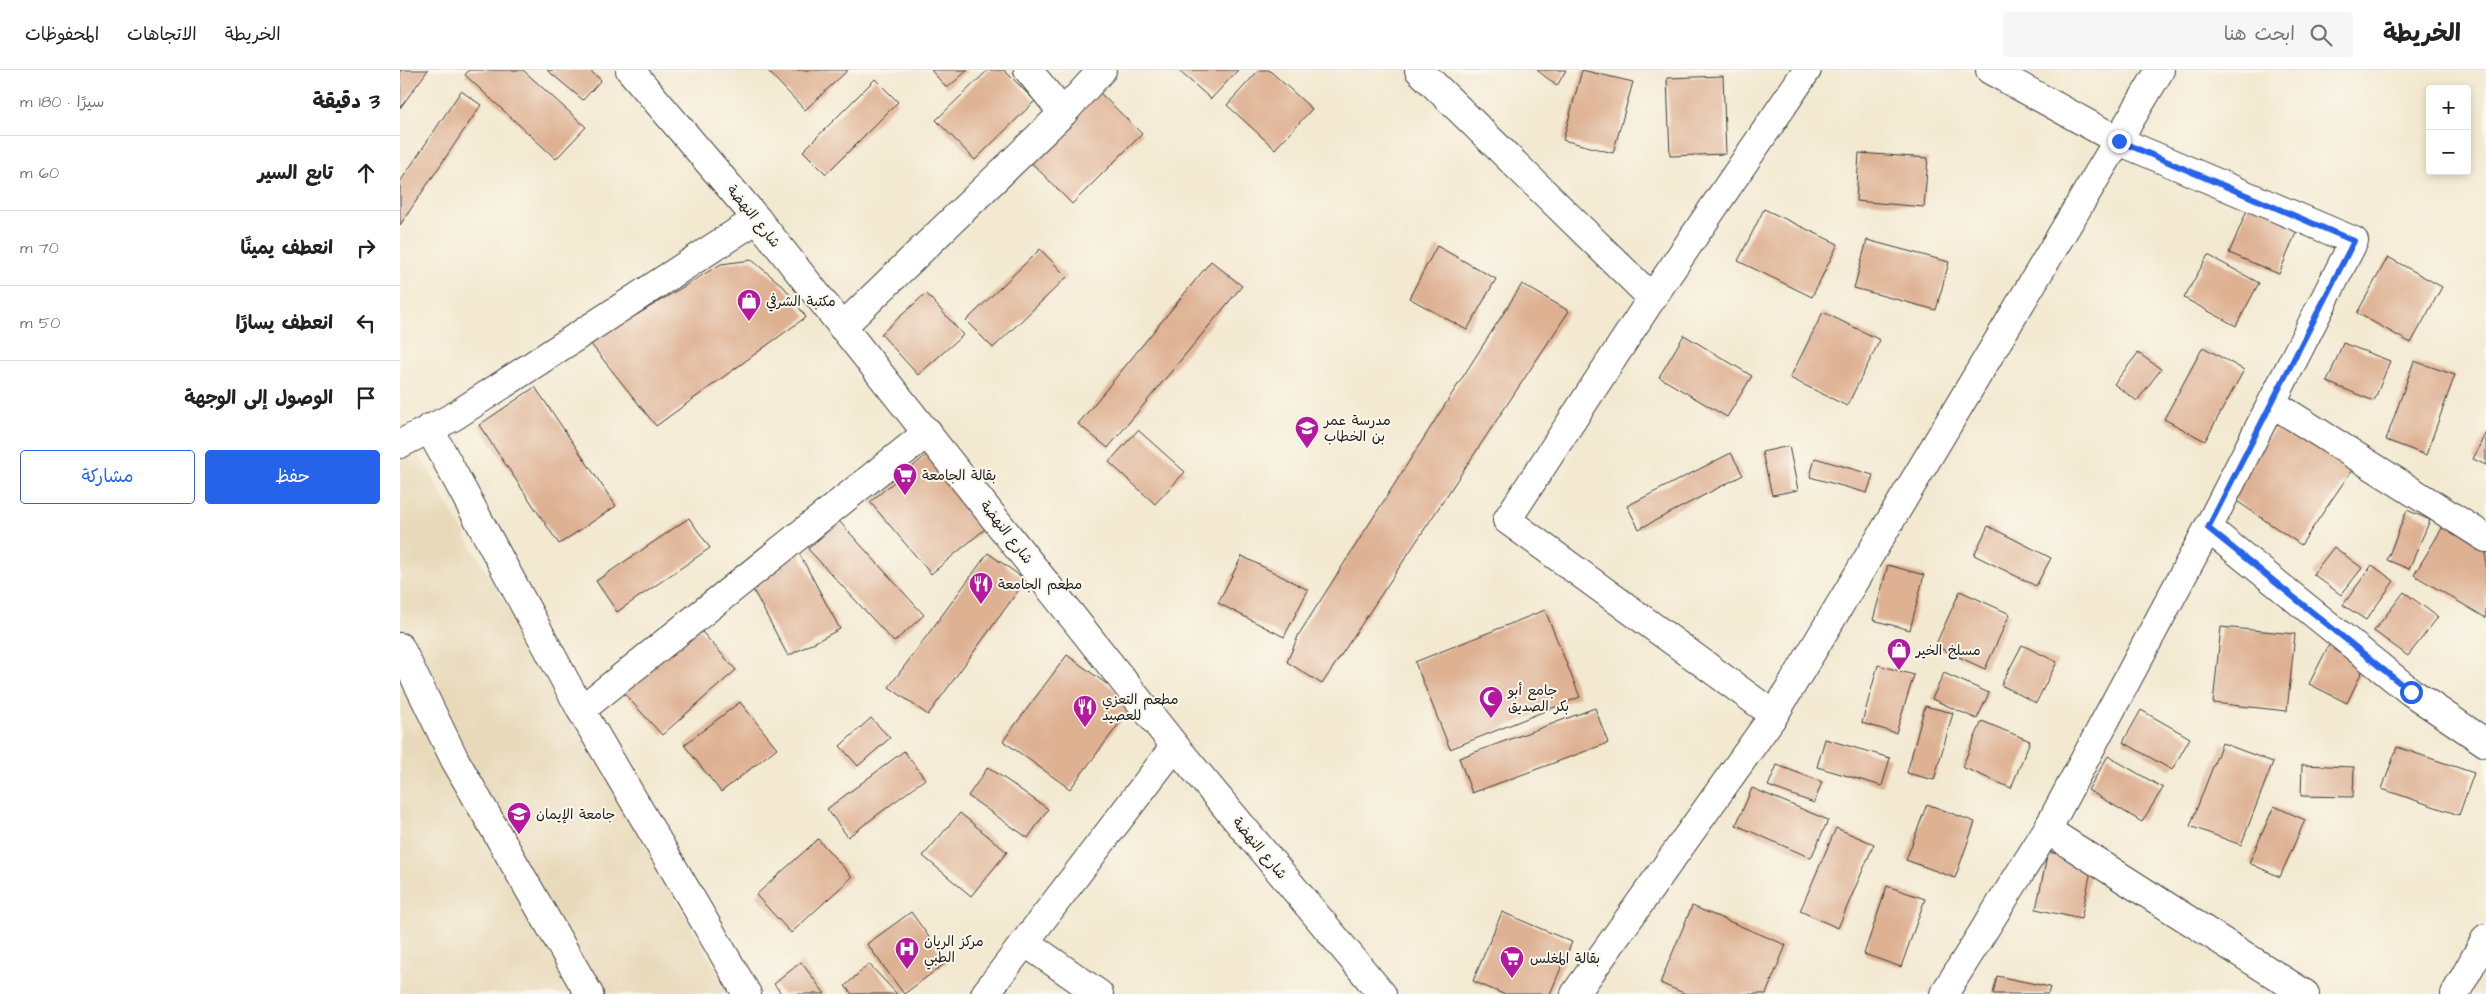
<!DOCTYPE html>
<html lang="ar">
<head>
<meta charset="utf-8">
<style>
	body { margin:0; font-family:"Architects Daughter","Playpen Sans Arabic",sans-serif; background:#f6f6f6; color:#222; direction:rtl }
	.controls { position:absolute; right:15px; top:15px; display:grid; overflow:hidden; border-radius:5px; box-shadow:0 2px 8px #0003 }
	.controls button { width:45px; height:45px; display:grid; place-items:center; padding:0; border:0; border-bottom:1px solid #e0e0e0; background:#fff; color:#222; font:25px sans-serif }
	.stop { position:absolute; width:15px; height:15px; margin:-11px; border:4px solid #2563eb; border-radius:50%; background:#fff }
	.stop.end { background:#2563eb; border-color:#fff; box-shadow:0 1px 5px #0008 }
	.list { margin:0; padding:0; list-style:none }
	h2 { display:flex; justify-content:space-between; align-items:center; height:65px; margin:0; padding:0 20px; font-size:21px }
	h2 small { font-size:16px; font-weight:400; color:#767676 }
	.list li { display:grid; grid-template-columns:32px 1fr auto; gap:15px; align-items:center; box-sizing:border-box; height:75px; padding:0 20px; border-top:1px solid #e0e0e0 }
	.list b { display:block; font-size:19px; white-space:nowrap }
	.list em { font-size:16px; font-style:normal; color:#767676 }
	.actions { display:flex; gap:10px; padding:15px 20px }
	.actions a { flex:1; padding:11px 0; border:1px solid #2563eb; border-radius:5px; text-align:center; font-size:18px; color:#2563eb }
	.actions .main { background:#2563eb; color:#fff }
	.icon { flex:none; width:28px; height:28px; fill:none; stroke:currentColor; stroke-width:2; stroke-linecap:round; stroke-linejoin:round }
	.map { position:relative; flex:none; width:2086px; height:924px; overflow:hidden; direction:ltr }
	header { display:flex; align-items:center; gap:30px; box-sizing:border-box; height:70px; padding:0 25px; background:#fff; border-bottom:1px solid #e0e0e0 }
	header strong { font-size:24px }
	nav { display:flex; gap:28px; margin-inline-start:auto; font-size:18px }
	.search { width:350px; height:45px; background:#f6f6f6; display:flex; align-items:center; gap:12px; box-sizing:border-box; padding:0 18px; border-radius:5px; color:#767676; font-size:19px }
	main { display:flex }
	aside { flex:1; background:#fff }
	.map>svg:first-child { display:block }
	.built { fill:#e8d9ba }
	.building { fill:#deb193 }
	.lines { fill:none; stroke-linecap:round; stroke-linejoin:round }
	.minor-casing { stroke:#3c3b37; stroke-width:30 }
	.minor { stroke:#fff; stroke-width:28 }
	.route { stroke:#2563eb; stroke-width:6 }
	.labels { text-anchor:middle; stroke-width:4; stroke-linejoin:round; paint-order:stroke }
	.street-label { font-size:14px; fill:#1c1c1c; stroke:#fbf7ec }
	.poi-label { font-size:14px; fill:#1c1c1c; stroke:#fbf7ec; text-anchor:start }
</style>
</head>
<body>
<header>
<strong>الخريطة</strong>
<div class="search"><svg class="icon" aria-label="search" viewBox="0 0 24 24"><circle cx="10" cy="10" r="6"/><path d="M15 15l6 6"/></svg>ابحث هنا</div>
<nav><a>الخريطة</a><a>الاتجاهات</a><a>المحفوظات</a></nav>
</header>
<main>
<div class="map">
<svg width="2086" height="924" viewBox="0 0 2086 924">
	<rect width="100%" height="100%" fill="#fbf7ec"/>
	<filter id="ink" filterUnits="userSpaceOnUse"><feTurbulence type="fractalNoise" baseFrequency=".02" numOctaves="2"/><feDisplacementMap in="SourceGraphic" scale="10" xChannelSelector="R" yChannelSelector="G"/><feConvolveMatrix kernelMatrix="1 2 1 2 8 2 1 2 1" color-interpolation-filters="sRGB"/></filter>
	<filter id="wash" filterUnits="userSpaceOnUse"><feTurbulence type="fractalNoise" baseFrequency=".0096" numOctaves="4" result="noise"/><feDisplacementMap in="SourceGraphic" scale="20" xChannelSelector="R" yChannelSelector="G"/><feGaussianBlur stdDeviation="1.12" result="paint"/><feColorMatrix in="noise" values="0 0 0 0 0 0 0 0 0 0 0 0 0 0 0 0 0 1.4 0 .05"/><feComposite in="paint" operator="in"/></filter>
	<g filter="url(#wash)">
		<rect width="100%" height="100%" fill="#f3e9d1"/>
		<!-- built -->
		<path class="built" d="M 0,353 L 147,606 L 330,924 L 0,924 Z"/>
		<g id="blocks">
			<!-- building -->
			<g class="building">
				<path d="M 0,0 L 28,0 L 0,38 Z"/>
				<path d="M 69,0 L 123,0 L 186,57 L 156,89 L 65,5 Z"/>
				<path d="M 147,0 L 189,0 L 201,10 L 183,30 Z"/>
				<path d="M 367,0 L 448,0 L 405,40 Z"/>
				<path d="M 531,0 L 568,0 L 547,18 Z"/>
				<path d="M 588,0 L 604,0 L 635,31 L 575,90 L 536,50 Z"/>
				<path d="M 778,0 L 838,0 L 811,29 Z"/>
				<path d="M 859,0 L 869,0 L 912,39 L 875,79 L 827,35 Z"/>
				<path d="M 1137,0 L 1166,0 L 1157,16 Z"/>
				<path d="M 1182,0 L 1233,12 L 1213,83 L 1163,70 Z"/>
				<path d="M 1323,6 L 1326,84 L 1270,86 L 1267,8 Z"/>
				<path d="M 475,9 L 498,32 L 426,104 L 403,81 Z"/>
				<path d="M 695,18 L 742,64 L 672,134 L 626,87 Z"/>
				<path d="M 61,21 L 81,35 L 0,155 L 0,112 Z"/>
				<path d="M 1459,83 L 1528,88 L 1524,137 L 1456,131 Z"/>
				<path d="M 1850,133 L 1900,153 L 1879,204 L 1829,183 Z"/>
				<path d="M 1364,139 L 1438,174 L 1412,227 L 1338,191 Z"/>
				<path d="M 1467,170 L 1549,192 L 1536,240 L 1454,218 Z"/>
				<path d="M 1037,176 L 1096,209 L 1067,260 L 1009,228 Z"/>
				<path d="M 640,179 L 667,207 L 593,278 L 566,251 Z"/>
				<path d="M 1808,185 L 1859,213 L 1836,256 L 1784,228 Z"/>
				<path d="M 1988,187 L 2042,217 L 2011,273 L 1957,243 Z"/>
				<path d="M 352,190 L 384,217 L 406,247 L 256,356 L 190,273 L 321,194 Z"/>
				<path d="M 811,191 L 842,216 L 708,378 L 678,354 Z"/>
				<path d="M 1122,214 L 1169,241 L 922,614 L 887,592 L 899,564 Z"/>
				<path d="M 526,223 L 563,265 L 518,305 L 481,264 Z"/>
				<path d="M 1423,242 L 1480,270 L 1447,336 L 1390,308 Z"/>
				<path d="M 1284,265 L 1352,306 L 1327,347 L 1259,307 Z"/>
				<path d="M 1943,273 L 1990,291 L 1974,331 L 1927,312 Z"/>
				<path d="M 1803,277 L 1844,300 L 1805,371 L 1764,349 Z"/>
				<path d="M 1738,283 L 1761,299 L 1737,331 L 1714,314 Z"/>
				<path d="M 2014,291 L 2055,305 L 2026,385 L 1986,370 Z"/>
				<path d="M 135,317 L 216,436 L 159,474 L 79,355 Z"/>
				<path d="M 1880,351 L 1952,400 L 1901,475 L 1828,425 Z"/>
				<path d="M 738,360 L 785,402 L 755,434 L 709,392 Z"/>
				<path d="M 2086,362 L 2086,395 L 2073,389 Z"/>
				<path d="M 1389,376 L 1398,420 L 1372,425 L 1362,382 Z"/>
				<path d="M 530,382 L 591,454 L 531,504 L 470,432 Z"/>
				<path d="M 1331,383 L 1343,405 L 1239,459 L 1227,436 Z"/>
				<path d="M 1415,388 L 1473,405 L 1467,423 L 1410,407 Z"/>
				<path d="M 2007,440 L 2030,450 L 2009,499 L 1987,490 Z"/>
				<path d="M 289,448 L 310,478 L 217,542 L 196,511 Z"/>
				<path d="M 2047,450 L 2086,474 L 2086,548 L 2014,505 Z"/>
				<path d="M 439,451 L 524,545 L 494,572 L 408,479 Z"/>
				<path d="M 1588,456 L 1651,488 L 1636,516 L 1574,485 Z"/>
				<path d="M 1934,477 L 1962,498 L 1941,525 L 1913,504 Z"/>
				<path d="M 399,483 L 440,559 L 388,586 L 348,510 Z"/>
				<path d="M 588,483 L 626,510 L 528,645 L 489,617 Z"/>
				<path d="M 842,486 L 908,520 L 884,567 L 818,533 Z"/>
				<path d="M 1488,495 L 1524,505 L 1510,560 L 1473,550 Z"/>
				<path d="M 1972,495 L 1994,511 L 1966,550 L 1943,535 Z"/>
				<path d="M 1560,521 L 1610,544 L 1585,599 L 1535,576 Z"/>
				<path d="M 2004,522 L 2038,547 L 2008,586 L 1974,561 Z"/>
				<path d="M 1145,540 L 1180,627 L 1050,679 L 1015,592 Z"/>
				<path d="M 295,554 L 336,600 L 262,665 L 221,620 Z"/>
				<path d="M 1821,557 L 1895,564 L 1887,641 L 1813,633 Z"/>
				<path d="M 1931,571 L 1968,589 L 1947,633 L 1909,614 Z"/>
				<path d="M 1622,575 L 1657,592 L 1636,633 L 1601,615 Z"/>
				<path d="M 667,585 L 734,634 L 670,719 L 603,671 Z"/>
				<path d="M 1478,595 L 1514,605 L 1496,663 L 1462,653 Z"/>
				<path d="M 1544,603 L 1589,623 L 1577,649 L 1532,629 Z"/>
				<path d="M 340,632 L 377,678 L 321,722 L 284,675 Z"/>
				<path d="M 1525,636 L 1553,643 L 1534,710 L 1507,703 Z"/>
				<path d="M 1195,638 L 1208,673 L 1072,723 L 1059,688 Z"/>
				<path d="M 1741,640 L 1790,668 L 1772,700 L 1723,672 Z"/>
				<path d="M 471,648 L 490,668 L 458,696 L 440,676 Z"/>
				<path d="M 1582,651 L 1630,671 L 1611,718 L 1562,697 Z"/>
				<path d="M 1425,669 L 1490,688 L 1482,716 L 1417,697 Z"/>
				<path d="M 1822,673 L 1873,692 L 1841,775 L 1790,756 Z"/>
				<path d="M 1997,677 L 2074,703 L 2059,745 L 1982,719 Z"/>
				<path d="M 504,681 L 525,709 L 448,767 L 427,739 Z"/>
				<path d="M 1708,686 L 1763,718 L 1742,752 L 1688,720 Z"/>
				<path d="M 1377,695 L 1422,712 L 1414,733 L 1368,716 Z"/>
				<path d="M 1902,695 L 1954,697 L 1953,727 L 1901,726 Z"/>
				<path d="M 588,697 L 648,739 L 628,768 L 568,726 Z"/>
				<path d="M 1352,718 L 1428,750 L 1411,788 L 1336,755 Z"/>
				<path d="M 1527,734 L 1575,752 L 1555,808 L 1506,790 Z"/>
				<path d="M 1874,736 L 1905,750 L 1880,807 L 1849,793 Z"/>
				<path d="M 560,743 L 607,782 L 571,826 L 523,786 Z"/>
				<path d="M 1436,758 L 1474,774 L 1438,858 L 1400,841 Z"/>
				<path d="M 418,769 L 452,807 L 391,863 L 356,825 Z"/>
				<path d="M 1648,782 L 1693,791 L 1681,849 L 1636,839 Z"/>
				<path d="M 1487,816 L 1525,829 L 1501,897 L 1464,884 Z"/>
				<path d="M 1292,836 L 1386,875 L 1366,924 L 1286,924 L 1260,913 Z"/>
				<path d="M 511,842 L 547,892 L 504,924 L 467,874 Z"/>
				<path d="M 1102,842 L 1172,872 L 1150,924 L 1103,924 L 1073,911 Z"/>
				<path d="M 401,892 L 425,924 L 382,924 L 374,914 Z"/>
				<path d="M 469,894 L 497,924 L 452,924 L 445,916 Z"/>
				<path d="M 1597,906 L 1650,917 L 1648,924 L 1593,924 Z"/>
			</g>
		</g>
	</g>
	<g filter="url(#ink)">
		<use href="#blocks" fill-opacity="0" stroke="#3c3b37" stroke-width="1"/>
		<g class="lines">
			<defs>
				<g id="minor">
					<path d="M 230,0 L 357,149 L 775,676 L 982,924"/>
					<path d="M 628,0 L 663,43"/>
					<path d="M 1019,0 L 1252,228"/>
					<path d="M 442,257 L 663,43 L 702,0"/>
					<path d="M 1872,333 L 2086,468"/>
					<path d="M 29,358 L 181,640 L 347,924"/>
					<path d="M 0,374 L 53,347 L 357,149"/>
					<path d="M 1808,458 L 2011,622 L 2086,673"/>
					<path d="M 0,577 L 55,690 L 189,924"/>
					<path d="M 181,640 L 528,362"/>
					<path d="M 1374,645 L 1107,450 L 1252,228 L 1407,0"/>
					<path d="M 1647,760 L 1905,924"/>
					<path d="M 626,873 L 699,924"/>
					<path d="M 585,924 L 775,676"/>
					<path d="M 1175,924 L 1374,645 L 1760,0"/>
					<path d="M 1544,924 L 1647,760 L 1808,458 L 1954,171 L 1719,71 L 1590,0"/>
					<path d="M 2055,924 L 2086,868"/>
				</g>
			</defs>
			<!-- minor casing -->
			<use href="#minor" class="minor-casing"/>
			<!-- minor -->
			<use href="#minor" class="minor"/>
		</g>
	</g>
	<g class="lines" filter="url(#ink)">
		<!-- route -->
		<path class="route" d="M 1719,71 L 1954,171 L 1808,458 L 2011,622"/>
	</g>
	<!-- icons -->
	<defs>
		<symbol id="shop-pin" viewBox="-11 -11 22 30"><path d="M0 17L-7.5 6A9.5 9.5 0 1 1 7.5 6Z" fill="#b5179e" stroke="#fbf7ec"/><path d="M-5-2.5h2.3a2.7 3.5 0 0 1 5.4 0H5L5.5 6h-11ZM-1.5-2.5h3a1.5 2.3 0 0 0-3 0Z" fill="#fff"/></symbol>
		<symbol id="school-pin" viewBox="-11 -11 22 30"><path d="M0 17L-7.5 6A9.5 9.5 0 1 1 7.5 6Z" fill="#b5179e" stroke="#fbf7ec"/><path d="M0-5L7-2L0 1L-7-2ZM-4 1L0 2.5L4 1V4Q0 6-4 4Z" fill="#fff"/></symbol>
		<symbol id="supermarket-pin" viewBox="-11 -11 22 30"><path d="M0 17L-7.5 6A9.5 9.5 0 1 1 7.5 6Z" fill="#b5179e" stroke="#fbf7ec"/><path d="M-6-5.5h2.5l.6 2H6L4.5 2H-2.5L-4.4-4H-6ZM-1.5 3.2a1.3 1.3 0 1 0 .1 0ZM3 3.2a1.3 1.3 0 1 0 .1 0Z" fill="#fff"/></symbol>
		<symbol id="restaurant-pin" viewBox="-11 -11 22 30"><path d="M0 17L-7.5 6A9.5 9.5 0 1 1 7.5 6Z" fill="#b5179e" stroke="#fbf7ec"/><path d="M-5-6h1v4h1v-4h1v4h1v-4h1v5L-1.5 .5V6h-2V.5L-5-1ZM5-6V6H3V1.5H1.5Q1.5-4 5-6Z" fill="#fff"/></symbol>
		<symbol id="mosque-pin" viewBox="-11 -11 22 30"><path d="M0 17L-7.5 6A9.5 9.5 0 1 1 7.5 6Z" fill="#b5179e" stroke="#fbf7ec"/><path d="M3.5-4.9A6 6 0 1 0 3.5 4.9A5 5 0 1 1 3.5-4.9Z" fill="#fff"/></symbol>
		<symbol id="university-pin" viewBox="-11 -11 22 30"><path d="M0 17L-7.5 6A9.5 9.5 0 1 1 7.5 6Z" fill="#b5179e" stroke="#fbf7ec"/><path d="M0-5L7-2L0 1L-7-2ZM-4 1L0 2.5L4 1V4Q0 6-4 4Z" fill="#fff"/></symbol>
		<symbol id="hospital-pin" viewBox="-11 -11 22 30"><path d="M0 17L-7.5 6A9.5 9.5 0 1 1 7.5 6Z" fill="#b5179e" stroke="#fbf7ec"/><path d="M-5-5h3v3.5h4V-5h3V5h-3V1.5h-4V5h-3Z" fill="#fff"/></symbol>
	</defs>
	<g fill-rule="evenodd">
		<use href="#shop-pin" x="335" y="217" width="28" height="38"/>
		<use href="#school-pin" x="893" y="344" width="28" height="38"/>
		<use href="#supermarket-pin" x="491" y="391" width="28" height="38"/>
		<use href="#restaurant-pin" x="567" y="500" width="28" height="38"/>
		<use href="#shop-pin" x="1485" y="566" width="28" height="38"/>
		<use href="#mosque-pin" x="1077" y="614" width="28" height="38"/>
		<use href="#restaurant-pin" x="671" y="623" width="28" height="38"/>
		<use href="#university-pin" x="105" y="730" width="28" height="38"/>
		<use href="#hospital-pin" x="493" y="865" width="28" height="38"/>
		<use href="#supermarket-pin" x="1098" y="874" width="28" height="38"/>
	</g>
	<g class="labels">
		<!-- street labels -->
		<g class="street-label">
			<text transform="translate(354 146) rotate(51)" y="5">شارع النهضة</text>
			<text transform="translate(607 462) rotate(52)" y="5">شارع النهضة</text>
			<text transform="translate(860 778) rotate(50)" y="5">شارع النهضة</text>
		</g>
		<!-- poi labels -->
		<g class="poi-label">
			<text x="366" y="236">مكتبة الشرفي</text>
			<text x="924" y="355">مدرسة عمر<tspan x="924" dy="16">بن الخطاب</tspan></text>
			<text x="522" y="410">بقالة الجامعة</text>
			<text x="598" y="519">مطعم الجامعة</text>
			<text x="1516" y="585">مسلخ الخير</text>
			<text x="1108" y="625">جامع أبو<tspan x="1108" dy="16">بكر الصديق</tspan></text>
			<text x="702" y="634">مطعم التعزي<tspan x="702" dy="16">للعصيد</tspan></text>
			<text x="136" y="749">جامعة الإيمان</text>
			<text x="524" y="876">مركز الريان<tspan x="524" dy="16">الطبي</tspan></text>
			<text x="1130" y="893">بقالة المغلس</text>
		</g>
	</g>
</svg>
<div class="controls">
<button>+</button>
<button>−</button>
</div>
<div class="stop" style="left:2011px;top:622px"></div>
<div class="stop end" style="left:1719px;top:71px"></div>
</div>
<aside>
<h2>3 دقيقة<small>سيرًا · 180 m</small></h2>
<ul class="list">
<li><svg class="icon" aria-label="ahead" viewBox="0 0 24 24"><path d="M12 20V5M6 11l6-6 6 6"/></svg><div><b>تابع السير</b></div><em>60 m</em></li>
<li><svg class="icon" aria-label="right" viewBox="0 0 24 24"><path d="M7 20v-9h11M14 6l5 5-5 5"/></svg><div><b>انعطف يمينًا</b></div><em>70 m</em></li>
<li><svg class="icon" aria-label="left" viewBox="0 0 24 24"><path d="M17 20v-9H6M10 6l-5 5 5 5"/></svg><div><b>انعطف يسارًا</b></div><em>50 m</em></li>
<li><svg class="icon" aria-label="arrive" viewBox="0 0 24 24"><path d="M6 21V4h12l-3 4 3 4H6"/></svg><div><b>الوصول إلى الوجهة</b></div></li>
</ul>
<div class="actions"><a class="main">حفظ</a><a>مشاركة</a></div>
</aside>
</main>
</body>
</html>
